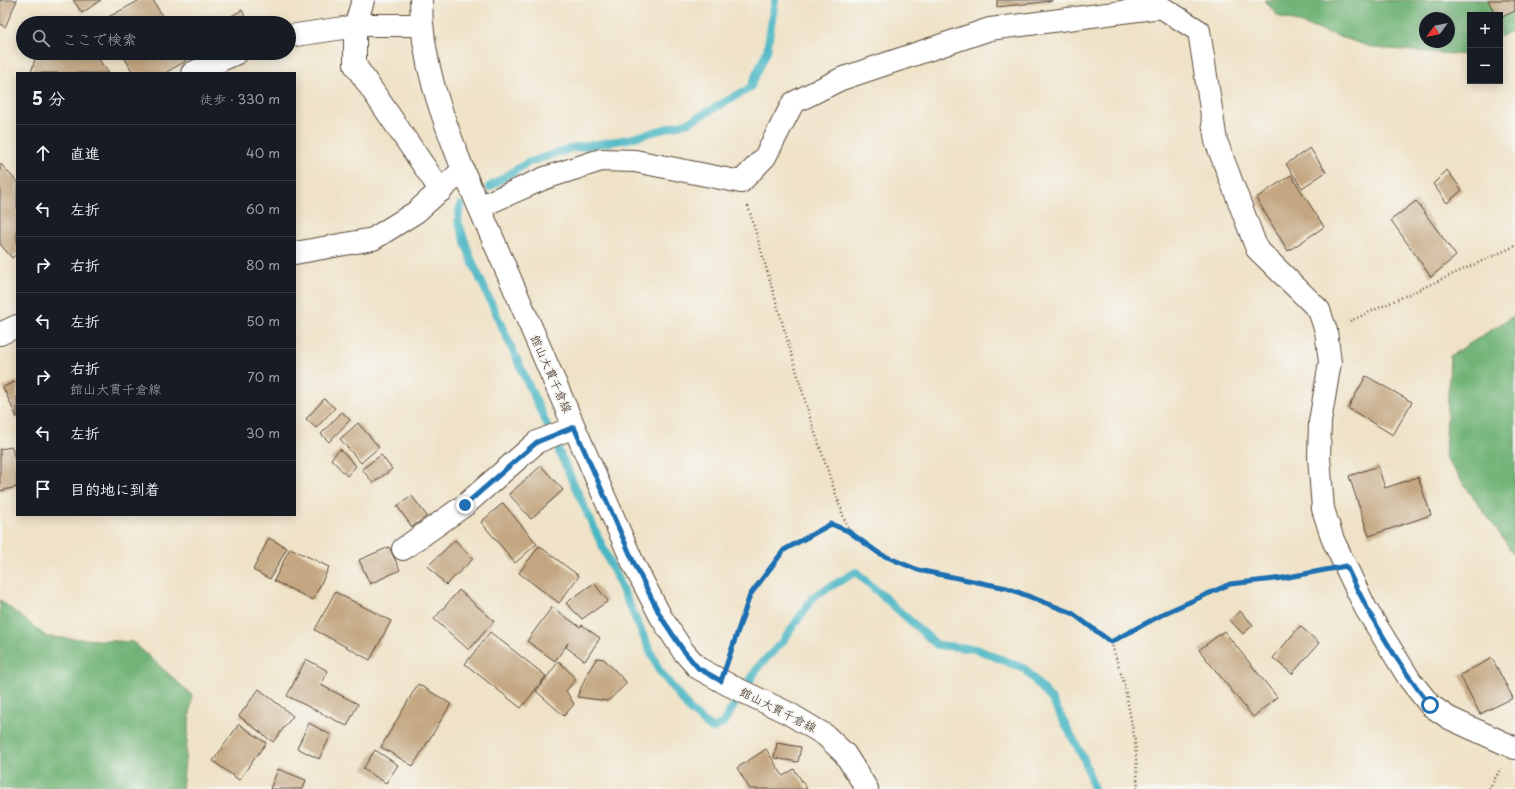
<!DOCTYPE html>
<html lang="ja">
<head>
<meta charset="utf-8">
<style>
	body { margin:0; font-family:"Playpen Sans","Klee One",sans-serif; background:#242831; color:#f1f3f6 }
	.controls { position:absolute; right:12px; top:12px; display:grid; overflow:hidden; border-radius:0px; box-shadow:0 2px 10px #0003 }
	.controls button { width:36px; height:36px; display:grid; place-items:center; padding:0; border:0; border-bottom:1px solid #363941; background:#171b24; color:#f1f3f6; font:20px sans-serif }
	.compass { position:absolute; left:1419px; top:12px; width:36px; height:36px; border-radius:50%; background:#171b24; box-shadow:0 2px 10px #0003; rotate:237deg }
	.stop { position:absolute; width:12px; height:12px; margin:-9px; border:3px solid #1f6fb2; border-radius:50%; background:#fff }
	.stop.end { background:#1f6fb2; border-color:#fff; box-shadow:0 1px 4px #0008 }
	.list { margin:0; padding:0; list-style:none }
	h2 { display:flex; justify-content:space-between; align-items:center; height:52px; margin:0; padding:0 16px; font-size:17px }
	h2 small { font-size:13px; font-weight:400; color:#9ea1a6 }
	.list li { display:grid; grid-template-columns:26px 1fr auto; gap:12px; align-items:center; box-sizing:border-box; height:56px; padding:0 16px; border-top:1px solid #363941 }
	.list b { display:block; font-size:15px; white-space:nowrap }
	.list p { margin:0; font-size:13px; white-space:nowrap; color:#9ea1a6 }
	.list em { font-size:13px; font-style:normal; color:#9ea1a6 }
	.icon { flex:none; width:22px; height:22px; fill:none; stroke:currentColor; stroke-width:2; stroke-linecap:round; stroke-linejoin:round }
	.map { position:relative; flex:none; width:1515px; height:789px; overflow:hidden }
	.search { position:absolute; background:#171b24; box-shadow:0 2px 10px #0003; left:16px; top:16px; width:280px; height:44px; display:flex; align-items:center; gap:10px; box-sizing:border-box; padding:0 14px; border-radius:22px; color:#9ea1a6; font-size:15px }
	.panel { position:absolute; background:#171b24; box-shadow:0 2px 10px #0003; left:16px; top:72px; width:280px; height:444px; border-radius:0px }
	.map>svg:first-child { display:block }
	.forest { fill:#72b477; stroke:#566f4a; fill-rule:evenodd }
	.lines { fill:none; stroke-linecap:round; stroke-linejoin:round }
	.stream { stroke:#48b6c3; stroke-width:8 }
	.building { fill:#c4a782 }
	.minor-casing { stroke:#564637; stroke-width:24 }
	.secondary-casing { stroke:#564637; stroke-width:24 }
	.path { stroke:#564637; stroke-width:2.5; stroke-dasharray:1 3; stroke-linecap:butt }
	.minor { stroke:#fff; stroke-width:22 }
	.secondary { stroke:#fff; stroke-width:22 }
	.route { stroke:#1f6fb2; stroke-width:5 }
	.labels { text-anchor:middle; stroke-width:3.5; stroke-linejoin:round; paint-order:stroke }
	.street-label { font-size:12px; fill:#3b2a1e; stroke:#f6f6f2 }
</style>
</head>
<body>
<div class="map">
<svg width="1515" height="789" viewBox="0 0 1515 789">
	<rect width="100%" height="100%" fill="#f6f6f2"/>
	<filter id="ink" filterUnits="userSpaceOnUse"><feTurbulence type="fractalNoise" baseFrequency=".025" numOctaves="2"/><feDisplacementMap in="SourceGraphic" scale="8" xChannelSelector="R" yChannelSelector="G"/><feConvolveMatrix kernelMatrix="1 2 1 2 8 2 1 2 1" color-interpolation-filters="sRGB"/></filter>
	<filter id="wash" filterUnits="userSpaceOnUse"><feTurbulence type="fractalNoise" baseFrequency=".012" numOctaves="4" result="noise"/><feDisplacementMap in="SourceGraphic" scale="16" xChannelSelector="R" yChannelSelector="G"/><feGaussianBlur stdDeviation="0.9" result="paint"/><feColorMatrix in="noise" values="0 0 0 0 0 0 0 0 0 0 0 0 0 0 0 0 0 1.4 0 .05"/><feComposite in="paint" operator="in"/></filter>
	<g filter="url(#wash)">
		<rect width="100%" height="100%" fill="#efe2c6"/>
		<!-- forest -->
		<g class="forest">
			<path d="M 1264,0 L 1515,0 L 1515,29 L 1500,37 L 1500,15 L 1470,15 L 1470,53 L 1468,55 L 1374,48 L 1278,16 ZM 1425,18 L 1449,18 L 1449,42 L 1425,42 Z"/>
			<path d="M 1515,315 L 1515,559 L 1505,541 L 1445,458 L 1450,356 Z"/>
			<path d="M 0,600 L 47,637 L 133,642 L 192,695 L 182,789 L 0,789 Z"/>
		</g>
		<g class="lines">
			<!-- stream -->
			<g class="stream">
				<path d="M 489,187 L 527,163 L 572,148 L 629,139 L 689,122 L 750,88 L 767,51 L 775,0"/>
				<path d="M 460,205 L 458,221 L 471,259 L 659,670 L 690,710 L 712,729 L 723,723 L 759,666 L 783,641 L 814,596 L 856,572 L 937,645 L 976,649 L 1025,669 L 1052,700 L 1084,759 L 1094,789"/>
			</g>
		</g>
		<g id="blocks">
			<!-- building -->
			<g class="building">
				<path d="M 0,0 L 17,0 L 5,27 L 0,24 Z"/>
				<path d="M 73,0 L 101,0 L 82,13 Z"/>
				<path d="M 140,0 L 153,0 L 166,23 L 105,23 L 103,20 Z"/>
				<path d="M 997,0 L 1052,0 L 1052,1 L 997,7 Z"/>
				<path d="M 1488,0 L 1515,0 L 1515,11 L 1500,18 L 1500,15 L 1495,15 Z"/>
				<path d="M 242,10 L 248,23 L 219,23 Z"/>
				<path d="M 44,53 L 94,53 L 109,73 L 31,73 L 35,59 Z"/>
				<path d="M 122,53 L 182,53 L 186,61 L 165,73 L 133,73 Z"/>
				<path d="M 1310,148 L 1326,172 L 1302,188 L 1286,164 Z"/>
				<path d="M 0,163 L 17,182 L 17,254 L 12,258 L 0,244 Z"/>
				<path d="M 1447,170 L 1462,190 L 1447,203 L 1433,184 Z"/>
				<path d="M 1291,175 L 1324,227 L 1288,251 L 1256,198 Z"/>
				<path d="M 1416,201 L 1456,256 L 1431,277 L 1391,220 Z"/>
				<path d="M 1366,376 L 1412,402 L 1393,435 L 1348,408 Z"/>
				<path d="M 17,381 L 17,418 L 3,387 Z"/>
				<path d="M 324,399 L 335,408 L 316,428 L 306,419 Z"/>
				<path d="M 342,412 L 350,420 L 329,442 L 321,434 Z"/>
				<path d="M 358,423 L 379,447 L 361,463 L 340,439 Z"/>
				<path d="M 12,447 L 17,470 L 17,487 L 0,491 L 0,449 Z"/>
				<path d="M 340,449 L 356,466 L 347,476 L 331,459 Z"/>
				<path d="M 381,455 L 392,469 L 373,483 L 362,469 Z"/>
				<path d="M 541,466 L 563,490 L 531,519 L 509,494 Z"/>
				<path d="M 1378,466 L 1385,488 L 1418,477 L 1431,515 L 1369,536 L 1349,476 Z"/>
				<path d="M 412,496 L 427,516 L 412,527 L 397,506 Z"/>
				<path d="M 503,503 L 537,544 L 515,563 L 481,522 Z"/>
				<path d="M 269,538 L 287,548 L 270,579 L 253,570 Z"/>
				<path d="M 455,540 L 473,559 L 446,585 L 428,566 Z"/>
				<path d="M 539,546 L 579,576 L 559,603 L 519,573 Z"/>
				<path d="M 389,547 L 400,570 L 370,584 L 359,560 Z"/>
				<path d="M 290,548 L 329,567 L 313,600 L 274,581 Z"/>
				<path d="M 594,583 L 608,601 L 582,619 L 566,603 Z"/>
				<path d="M 459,590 L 494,621 L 469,650 L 434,619 Z"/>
				<path d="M 335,592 L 391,621 L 370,660 L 315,630 Z"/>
				<path d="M 552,607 L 580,627 L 582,625 L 600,638 L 585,661 L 566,647 L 568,643 L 555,661 L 527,641 Z"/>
				<path d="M 1240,611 L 1253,625 L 1243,634 L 1230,620 Z"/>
				<path d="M 1300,626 L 1319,643 L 1292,674 L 1273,658 Z"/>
				<path d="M 1224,631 L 1277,697 L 1253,717 L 1199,650 Z"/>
				<path d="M 490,632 L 546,676 L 521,708 L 465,664 Z"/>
				<path d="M 597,658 L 604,659 L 627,683 L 608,701 L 577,697 L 588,672 Z"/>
				<path d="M 1492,658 L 1513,698 L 1480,714 L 1460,675 Z"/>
				<path d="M 306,659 L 328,671 L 321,685 L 358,704 L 347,726 L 287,696 Z"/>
				<path d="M 559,661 L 576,679 L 566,691 L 574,704 L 564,716 L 536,691 Z"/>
				<path d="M 418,684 L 451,704 L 413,766 L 381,747 Z"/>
				<path d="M 259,689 L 293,716 L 273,742 L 239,716 Z"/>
				<path d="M 309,723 L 331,735 L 319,759 L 297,748 Z"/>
				<path d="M 239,724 L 266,743 L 239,780 L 213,761 Z"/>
				<path d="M 777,743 L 801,747 L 798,762 L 774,758 Z"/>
				<path d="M 766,749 L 783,776 L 794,769 L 807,789 L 750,789 L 737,768 Z"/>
				<path d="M 375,750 L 398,765 L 386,783 L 363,769 Z"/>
				<path d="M 278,769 L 306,780 L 303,789 L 270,789 Z"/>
			</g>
		</g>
	</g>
	<g filter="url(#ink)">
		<use href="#blocks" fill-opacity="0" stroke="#564637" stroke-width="1"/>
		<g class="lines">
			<defs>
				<g id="minor">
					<path d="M 363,0 L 355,27 L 355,65 L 441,191"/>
					<path d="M 289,36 L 364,25 L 421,25"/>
					<path d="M 192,73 L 237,53"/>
					<path d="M 479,207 L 545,178 L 601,160 L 635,161 L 741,182 L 765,157 L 793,103 L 841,79 L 990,29 L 1161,7 L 1199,31 L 1216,141 L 1257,249 L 1319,310 L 1326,331 L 1330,362 L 1320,422 L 1319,457 L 1323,509 L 1333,540 L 1366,609 L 1410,680 L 1430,705 L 1449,718 L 1515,748"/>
					<path d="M 295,253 L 373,239 L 416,212 L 463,170"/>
					<path d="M 0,334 L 17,326"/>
					<path d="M 403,549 L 465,505 L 537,442 L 574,427"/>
				</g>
				<path id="secondary" d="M 421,0 C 421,62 441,113 463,170 L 633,563 L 661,617 L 683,651 L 698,668 L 729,685 L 788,713 L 825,735 L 845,754 L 867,789"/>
			</defs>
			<!-- minor casing -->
			<use href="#minor" class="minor-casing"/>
			<!-- secondary casing -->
			<use href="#secondary" class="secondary-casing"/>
			<!-- path -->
			<g class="path">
				<path d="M 748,206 L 812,424 L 848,530"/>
				<path d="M 1350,321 L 1515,246"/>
				<path d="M 1111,642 L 1167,612 L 1230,584 L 1283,578 L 1320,571"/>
				<path d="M 729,657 L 750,595 L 784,550 L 831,524 L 848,531 L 880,554 L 918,570 L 1007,588 L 1072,613 L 1111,642 L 1124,683 L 1135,741 L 1138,789"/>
				<path d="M 1489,789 L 1501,768"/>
			</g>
			<!-- minor -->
			<use href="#minor" class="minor"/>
			<!-- secondary -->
			<use href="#secondary" class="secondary"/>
		</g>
	</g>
	<g class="lines" filter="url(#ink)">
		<!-- route -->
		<path class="route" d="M 465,505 L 537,442 L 574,427 L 634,563 L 661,617 L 683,650 L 698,668 L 721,681 L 750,595 L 784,550 L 831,524 L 848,531 L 880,554 L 918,570 L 1007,588 L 1072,613 L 1111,642 L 1167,612 L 1230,584 L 1283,578 L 1346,566 C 1369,615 1396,662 1430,705"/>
	</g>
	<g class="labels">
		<!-- street labels -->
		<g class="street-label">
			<text transform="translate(551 374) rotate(66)" y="4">館山大貫千倉線</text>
			<text transform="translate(778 710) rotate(27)" y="4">館山大貫千倉線</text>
		</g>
	</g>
</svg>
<div class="controls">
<button>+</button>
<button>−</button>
</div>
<svg class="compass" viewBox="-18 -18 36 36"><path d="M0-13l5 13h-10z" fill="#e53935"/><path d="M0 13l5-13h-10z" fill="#9ea1a6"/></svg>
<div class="stop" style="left:1430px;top:705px"></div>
<div class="stop end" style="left:465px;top:505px"></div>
<div class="search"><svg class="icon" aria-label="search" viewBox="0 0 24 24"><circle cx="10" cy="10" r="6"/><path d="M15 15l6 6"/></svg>ここで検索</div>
<section class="panel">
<h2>5 分<small>徒歩 · 330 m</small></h2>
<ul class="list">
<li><svg class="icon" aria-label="ahead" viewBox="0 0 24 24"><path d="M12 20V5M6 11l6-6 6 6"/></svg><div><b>直進</b></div><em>40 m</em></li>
<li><svg class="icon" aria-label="left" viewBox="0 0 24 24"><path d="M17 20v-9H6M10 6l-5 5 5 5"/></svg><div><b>左折</b></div><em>60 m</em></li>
<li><svg class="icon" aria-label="right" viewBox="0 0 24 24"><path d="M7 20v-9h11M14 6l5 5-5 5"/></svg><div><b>右折</b></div><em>80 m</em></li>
<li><svg class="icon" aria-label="left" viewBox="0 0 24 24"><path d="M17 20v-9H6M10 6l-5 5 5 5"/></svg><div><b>左折</b></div><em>50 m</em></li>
<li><svg class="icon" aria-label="right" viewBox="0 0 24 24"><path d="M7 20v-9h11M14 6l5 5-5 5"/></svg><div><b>右折</b><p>館山大貫千倉線</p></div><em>70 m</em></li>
<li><svg class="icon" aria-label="left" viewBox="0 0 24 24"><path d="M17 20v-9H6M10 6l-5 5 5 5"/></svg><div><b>左折</b></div><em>30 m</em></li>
<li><svg class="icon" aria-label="arrive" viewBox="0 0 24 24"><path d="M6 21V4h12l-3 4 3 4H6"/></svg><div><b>目的地に到着</b></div></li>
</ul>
</section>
</div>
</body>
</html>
